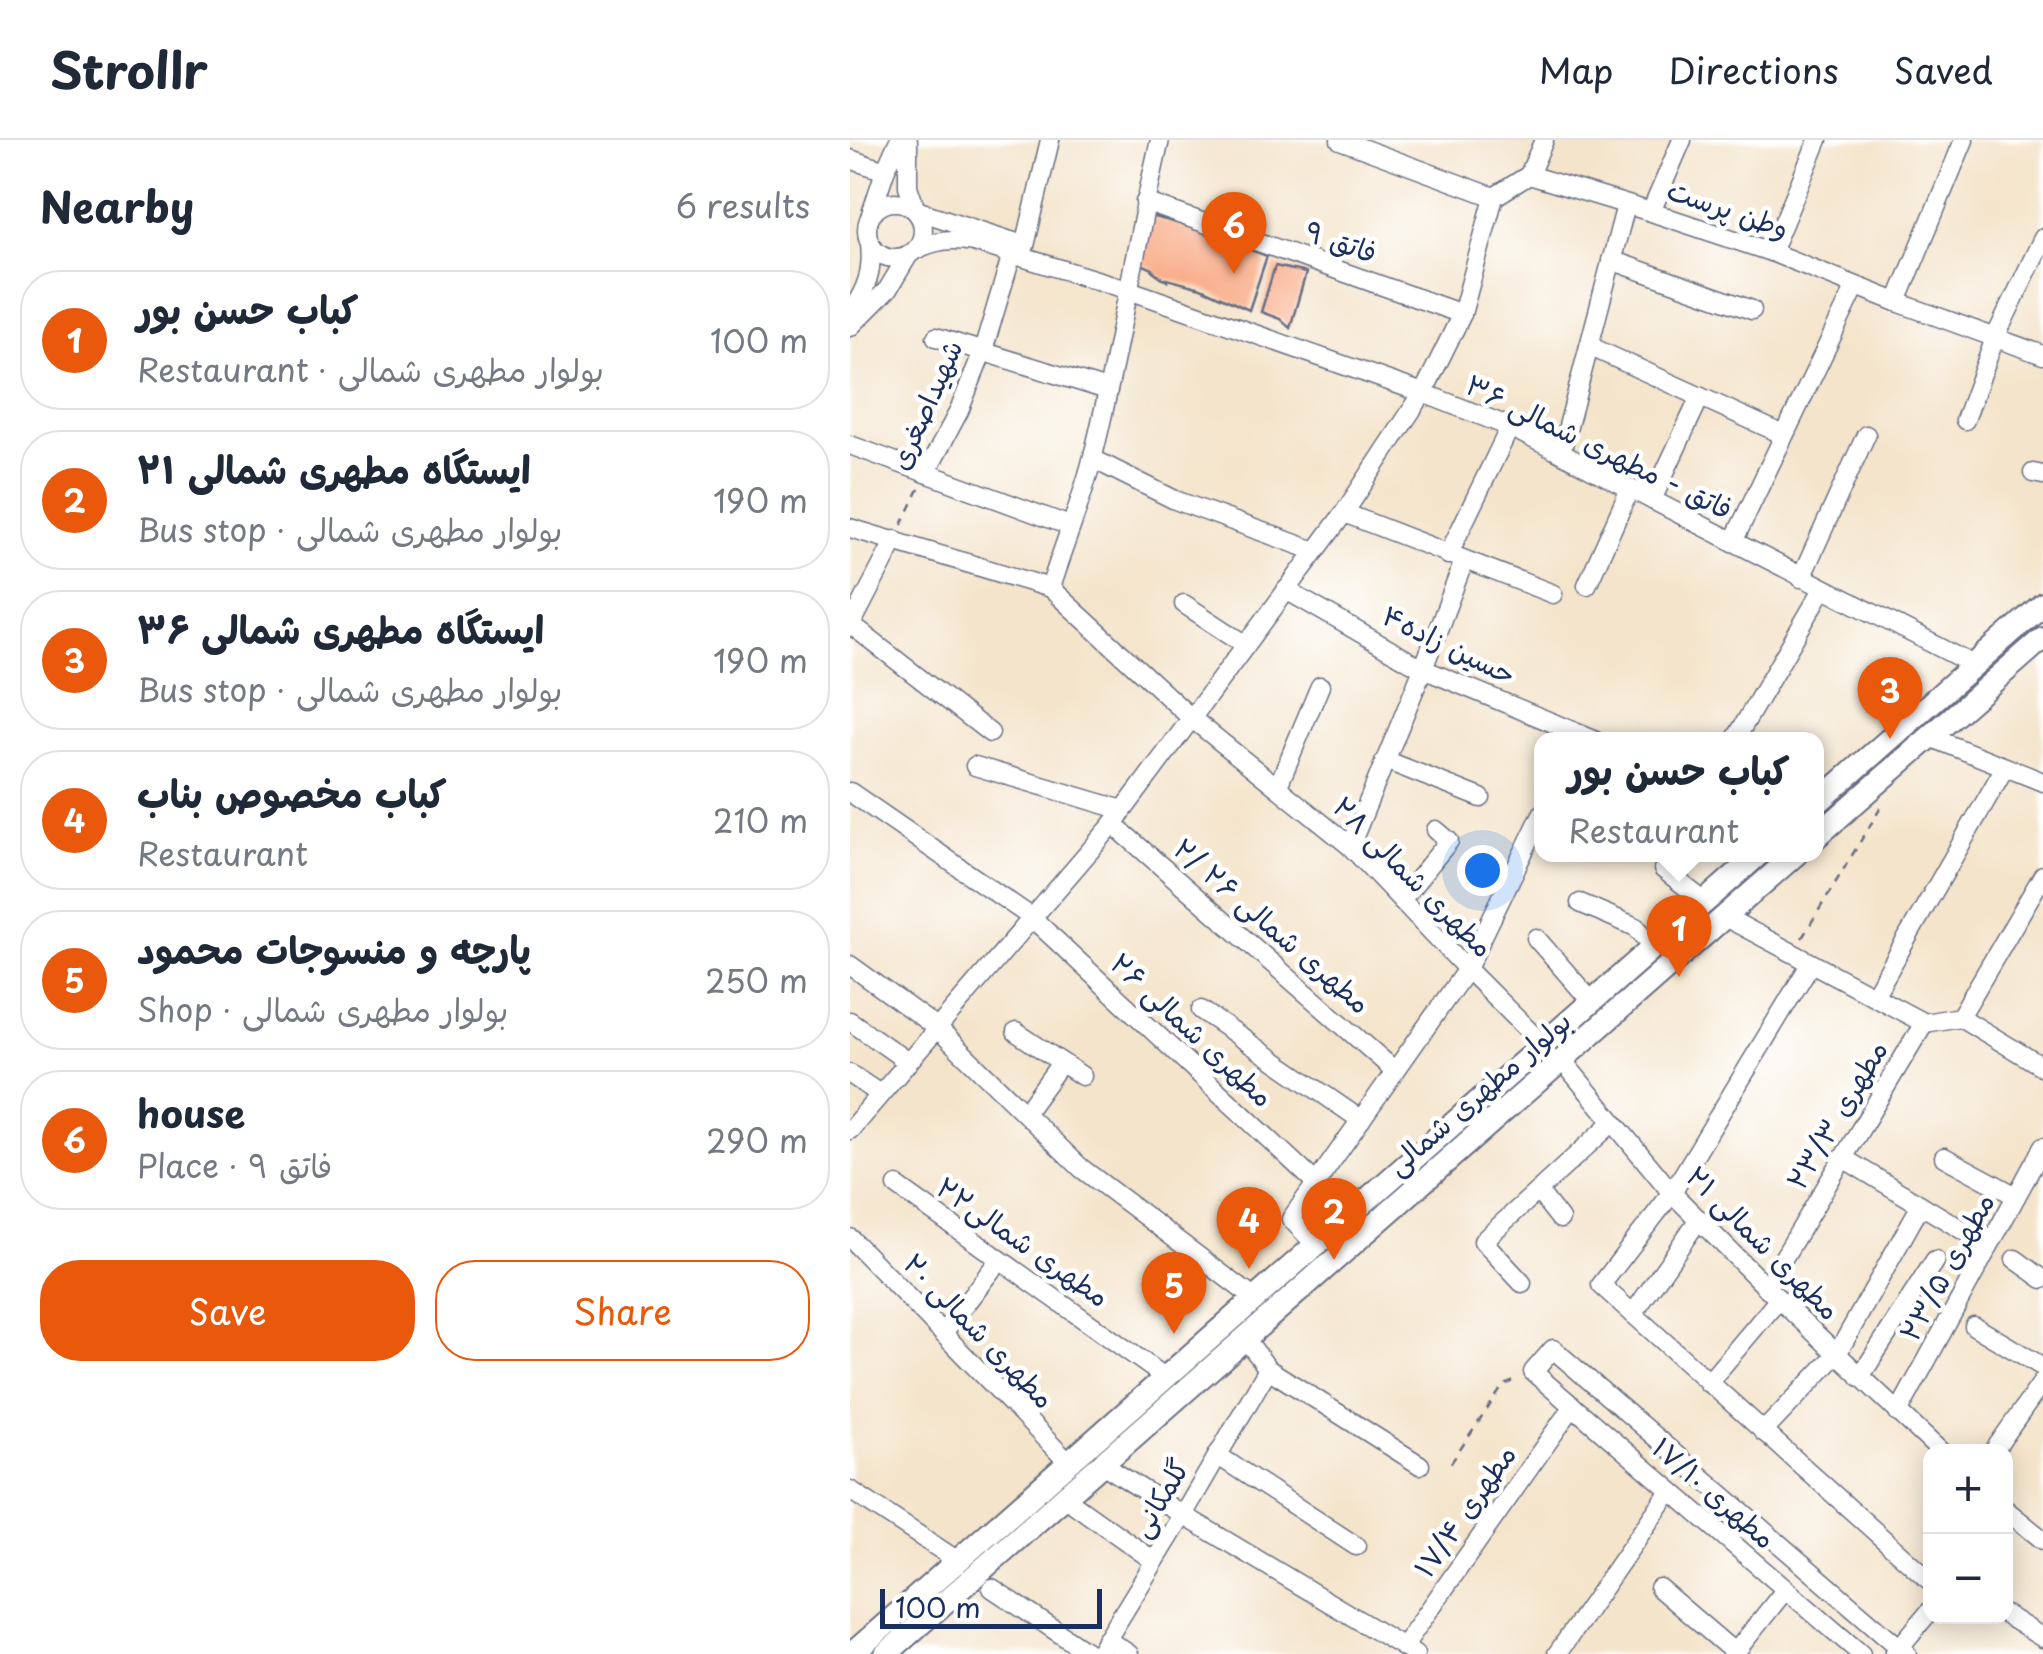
<!DOCTYPE html>
<html lang="en">
<head>
<meta charset="utf-8">
<style>
	body { margin:0; font-family:"Playpen Sans","Playpen Sans Arabic",sans-serif; background:#f6f6f7; color:#1f2937 }
	.controls { position:absolute; right:30px; bottom:30px; display:grid; overflow:hidden; border-radius:20px; box-shadow:0 5px 25px #0003 }
	.controls button { width:90px; height:90px; display:grid; place-items:center; padding:0; border:0; border-bottom:2px solid #e0e1e3; background:#fff; color:#1f2937; font:50px sans-serif }
	.scale { position:absolute; left:30px; bottom:25px; width:222px; box-sizing:border-box; padding-left:10px; border:5px solid #1b2f5e; border-top:0; font-size:28px; line-height:35px; white-space:nowrap; color:#1b2f5e; -webkit-text-stroke:8px #fff; paint-order:stroke }
	.you { position:absolute; left:632px; top:730px; width:35px; height:35px; margin:-25px; border:8px solid #fff; border-radius:50%; background:#1a73e8; box-shadow:0 0 0 15px #1a73e833 }
	.badge { display:grid; place-items:center; width:65px; height:65px; border-radius:50%; background:#ea580c; color:#fff; font-size:32px; font-weight:700 }
	.pin { position:absolute; translate:-50% -82px; filter:drop-shadow(0 2px 5px #0008) }
	.pin::after { content:''; position:absolute; top:52px; width:35px; height:30px; background:inherit; clip-path:polygon(0 0,100% 0,50% 100%) }
	.popup { position:absolute; left:684px; top:592px; width:290px; height:130px; box-sizing:border-box; display:grid; place-content:center; border-radius:20px; background:#fff; filter:drop-shadow(0 2px 8px #0005); font-size:32px; white-space:nowrap; color:#747a83 }
	.popup b { font-size:38px; color:#1f2937 }
	.popup::after { content:''; position:absolute; left:50%; top:100%; margin-left:-20px; border:20px solid transparent; border-top-color:#fff }
	.list { margin:0; padding:0; list-style:none }
	h2 { display:flex; justify-content:space-between; align-items:center; height:130px; margin:0; padding:0 40px; font-size:42px }
	h2 small { font-size:32px; font-weight:400; color:#747a83 }
	.list li { display:grid; grid-template-columns:65px 1fr auto; gap:30px; align-items:center; box-sizing:border-box; height:140px; margin:0 20px 20px; padding:0 20px; border:2px solid #e0e1e3; border-radius:40px }
	.list b { display:block; font-size:38px; white-space:nowrap }
	.list p { margin:0; font-size:32px; white-space:nowrap; color:#747a83 }
	.list em { font-size:32px; font-style:normal; color:#747a83 }
	.actions { display:flex; gap:20px; padding:30px 40px }
	.actions a { flex:1; padding:22px 0; border:2px solid #ea580c; border-radius:40px; text-align:center; font-size:35px; color:#ea580c }
	.actions .main { background:#ea580c; color:#fff }
	.map { position:relative; flex:none; width:1193px; height:1514px; overflow:hidden }
	header { display:flex; align-items:center; gap:60px; box-sizing:border-box; height:140px; padding:0 50px; background:#fff; border-bottom:2px solid #e0e1e3 }
	header strong { font-size:48px }
	nav { display:flex; gap:55px; margin-inline-start:auto; font-size:35px }
	main { display:flex }
	aside { flex:1; background:#fff }
	.map>svg:first-child { display:block }
	.building { fill:#f9ad8a }
	.lines { fill:none; stroke-linecap:round; stroke-linejoin:round }
	.minor-casing { stroke:#676e84; stroke-width:21 }
	.major-casing { stroke:#676e84; stroke-width:26 }
	.path { stroke:#676e84; stroke-width:2.5; stroke-dasharray:8 8; stroke-linecap:butt }
	.minor { stroke:#fff; stroke-width:18 }
	.major { stroke:#fff; stroke-width:22 }
	.labels { text-anchor:middle; stroke-width:9; stroke-linejoin:round; paint-order:stroke }
	.street-label { font-size:28px; fill:#1b2f5e; stroke:#fff }
</style>
</head>
<body>
<header>
<strong>Strollr</strong>
<nav><a>Map</a><a>Directions</a><a>Saved</a></nav>
</header>
<main>
<aside>
<h2>Nearby<small>6 results</small></h2>
<ul class="list">
<li><span class="badge">1</span><div><b>كباب حسن بور</b><p>Restaurant · بولوار مطهری شمالی</p></div><em>100 m</em></li>
<li><span class="badge">2</span><div><b>ایستگاه مطهری شمالی ۲۱</b><p>Bus stop · بولوار مطهری شمالی</p></div><em>190 m</em></li>
<li><span class="badge">3</span><div><b>ایستگاه مطهری شمالی ۳۶</b><p>Bus stop · بولوار مطهری شمالی</p></div><em>190 m</em></li>
<li><span class="badge">4</span><div><b>كباب مخصوص بناب</b><p>Restaurant</p></div><em>210 m</em></li>
<li><span class="badge">5</span><div><b>پارچه و منسوجات محمود</b><p>Shop · بولوار مطهری شمالی</p></div><em>250 m</em></li>
<li><span class="badge">6</span><div><b>house</b><p>Place · فاتق ۹</p></div><em>290 m</em></li>
</ul>
<div class="actions"><a class="main">Save</a><a>Share</a></div>
</aside>
<div class="map">
<svg width="1193" height="1514" viewBox="0 0 1193 1514">
	<rect width="100%" height="100%" fill="#fff"/>
	<filter id="ink" filterUnits="userSpaceOnUse"><feTurbulence type="fractalNoise" baseFrequency=".01" numOctaves="2"/><feDisplacementMap in="SourceGraphic" scale="20" xChannelSelector="R" yChannelSelector="G"/><feConvolveMatrix kernelMatrix="1 2 1 2 8 2 1 2 1" color-interpolation-filters="sRGB"/></filter>
	<filter id="wash" filterUnits="userSpaceOnUse"><feTurbulence type="fractalNoise" baseFrequency=".0048" numOctaves="4" result="noise"/><feDisplacementMap in="SourceGraphic" scale="40" xChannelSelector="R" yChannelSelector="G"/><feGaussianBlur stdDeviation="2.25" result="paint"/><feColorMatrix in="noise" values="0 0 0 0 0 0 0 0 0 0 0 0 0 0 0 0 0 1.4 0 .05"/><feComposite in="paint" operator="in"/></filter>
	<g filter="url(#wash)">
		<rect width="100%" height="100%" fill="#f4e4cb"/>
		<g id="blocks">
			<!-- building -->
			<g class="building">
				<path d="M 300,76 L 332,84 L 417,116 L 399,170 L 351,148 L 317,139 L 317,141 L 303,131 L 303,129 L 289,123 Z"/>
				<path d="M 425,126 L 456,133 L 440,188 L 430,179 L 411,172 Z"/>
			</g>
		</g>
	</g>
	<g filter="url(#ink)">
		<use href="#blocks" fill-opacity="0" stroke="#676e84" stroke-width="2.5"/>
		<g class="lines">
			<defs>
				<g id="minor">
					<path d="M 58,0 L 58,46 L 66,70 L 164,102"/>
					<path d="M 490,0 L 644,57"/>
					<path d="M 0,19 L 35,31"/>
					<path d="M 679,35 L 694,0"/>
					<path d="M 644,57 L 679,35 L 801,72 L 921,112 L 1047,162 L 1193,215"/>
					<circle cx="45" cy="90" r="28"/>
					<path d="M 295,62 L 612,174"/>
					<path d="M 801,72 L 832,0"/>
					<path d="M 21,74 L 35,31 L 49,0"/>
					<path d="M 175,106 L 200,0"/>
					<path d="M 65,110 C 85,100 101,98 123,102 L 279,150 L 573,253 L 660,287 L 1124,525"/>
					<path d="M 921,112 L 968,0"/>
					<path d="M 761,120 L 902,170"/>
					<path d="M 1047,162 L 1114,0"/>
					<path d="M 0,172 C 17,150 23,131 20,103"/>
					<path d="M 0,187 L 38,149 L 59,114"/>
					<path d="M 86,197 L 257,250"/>
					<path d="M 739,206 L 934,295"/>
					<path d="M 1115,280 L 1145,198 L 1193,98"/>
					<path d="M 0,305 L 220,386"/>
					<path d="M 711,313 L 776,65"/>
					<path d="M 243,319 L 325,360 L 465,411"/>
					<path d="M 76,333 L 109,271 L 133,211 L 162,114"/>
					<path d="M 1183,333 L 1193,335"/>
					<path d="M 802,360 L 850,257"/>
					<path d="M 494,373 L 703,454"/>
					<path d="M 0,388 L 200,448 L 340,577 L 500,706 L 617,829 L 693,905"/>
					<path d="M 883,402 L 1006,146"/>
					<path d="M 598,415 L 660,287"/>
					<path d="M 951,438 L 1016,295"/>
					<path d="M 737,445 L 780,349"/>
					<path d="M 200,448 C 214,404 232,361 243,316 C 269,212 285,105 310,0"/>
					<path d="M 436,450 L 573,529 L 744,600"/>
					<path d="M 334,464 L 395,504"/>
					<path d="M 0,484 L 140,593"/>
					<path d="M 0,487 L 45,400"/>
					<path d="M 1080,597 L 1193,642"/>
					<path d="M 885,600 L 973,449"/>
					<path d="M 535,620 L 631,658"/>
					<path d="M 125,626 L 273,670"/>
					<path d="M 428,646 L 470,546"/>
					<path d="M 0,652 L 181,777 L 466,1043"/>
					<path d="M 263,684 L 545,931"/>
					<path d="M 500,706 L 573,529 L 614,421"/>
					<path d="M 821,714 L 813,729 L 855,762"/>
					<path d="M 551,760 L 599,701 L 586,690"/>
					<path d="M 730,763 L 786,787 L 804,807"/>
					<path d="M 875,777 L 1074,883 L 1110,877 L 1193,927"/>
					<path d="M 686,798 L 742,862"/>
					<path d="M 961,823 L 822,1053 L 751,1145 L 1080,1441"/>
					<path d="M 0,825 L 87,888 L 231,1028 L 405,1159"/>
					<path d="M 1024,856 L 1155,627"/>
					<path d="M 351,870 L 511,980"/>
					<path d="M 1110,877 L 1193,735"/>
					<path d="M 0,881 L 58,922"/>
					<path d="M 166,892 L 232,936"/>
					<path d="M 712,920 L 822,1053 L 916,1147 L 1091,1312"/>
					<path d="M 0,934 L 30,954"/>
					<path d="M 175,973 L 211,923"/>
					<path d="M 0,990 L 263,684 L 494,373 L 573,253 L 612,174 L 644,57"/>
					<path d="M 1094,1017 L 1166,1056"/>
					<path d="M 993,1018 L 1139,1106"/>
					<path d="M 47,1046 L 316,1238"/>
					<path d="M 688,1051 L 710,1079"/>
					<path d="M 0,1098 L 219,1323"/>
					<path d="M 466,1105 L 441,1079 L 617,829 L 692,674"/>
					<path d="M 1165,1119 L 1193,1139"/>
					<path d="M 672,1143 L 633,1101 L 763,982"/>
					<path d="M 916,1147 L 1074,883"/>
					<path d="M 783,1174 L 849,1079"/>
					<path d="M 1124,1186 L 1193,1227"/>
					<path d="M 93,1193 L 149,1120"/>
					<path d="M 395,1198 L 418,1229 L 570,1325"/>
					<path d="M 1010,1237 L 1085,1120"/>
					<path d="M 858,1243 L 929,1159"/>
					<path d="M 1048,1273 L 1193,1007"/>
					<path d="M 913,1292 L 987,1214 L 1071,1065"/>
					<path d="M 1143,1312 L 1193,1241"/>
					<path d="M 367,1315 L 506,1406"/>
					<path d="M 252,1324 L 333,1375 L 565,1514"/>
					<path d="M 0,1350 L 108,1421"/>
					<path d="M 214,1357 L 304,1421"/>
					<path d="M 1156,1370 L 1193,1400"/>
					<path d="M 142,1448 L 240,1514"/>
					<path d="M 809,1448 L 885,1513"/>
					<path d="M 1156,1475 L 1193,1498"/>
					<path d="M 256,1499 L 279,1514"/>
					<path d="M 553,1507 L 723,1266"/>
					<path d="M 248,1514 L 333,1375 L 418,1229"/>
					<path d="M 707,1514 L 820,1351"/>
					<path d="M 884,1514 L 935,1450"/>
					<path d="M 1011,1514 L 683,1232 L 703,1209 L 1057,1514"/>
					<path d="M 1044,1514 L 1080,1471"/>
				</g>
				<g id="major">
					<path d="M 966,664 L 1193,464"/>
					<path d="M 966,697 L 1193,498"/>
					<path d="M 2,1514 L 909,714"/>
					<path d="M 36,1514 L 946,714"/>
				</g>
			</defs>
			<!-- minor casing -->
			<use href="#minor" class="minor-casing"/>
			<!-- major casing -->
			<use href="#major" class="major-casing"/>
			<!-- path -->
			<g class="path">
				<path d="M 52,385 L 70,347"/>
				<path d="M 952,798 L 1033,664"/>
				<path d="M 601,1323 L 653,1246 L 668,1239"/>
			</g>
			<!-- minor -->
			<use href="#minor" class="minor"/>
			<!-- major -->
			<use href="#major" class="major"/>
		</g>
	</g>
	<g class="labels">
		<!-- street labels -->
		<g class="street-label">
			<text transform="translate(878 69) rotate(19)" y="10">وطن پرست</text>
			<text transform="translate(491 102) rotate(19)" y="10">فاتق ۹</text>
			<text transform="translate(76 265) rotate(-66)" y="10">شهیداصغری</text>
			<text transform="translate(749 307) rotate(26)" y="10">فاتق - مطهری شمالی ۳۶</text>
			<text transform="translate(599 505) rotate(26)" y="10">حسین زاده۴</text>
			<text transform="translate(563 737) rotate(45)" y="10">مطهری شمالی ۲۸</text>
			<text transform="translate(422 786) rotate(41)" y="10">مطهری شمالی ۲۶ /۲</text>
			<text transform="translate(342 890) rotate(43)" y="10">مطهری شمالی ۲۶</text>
			<text transform="translate(629 953) rotate(-41)" y="10">بولوار مطهری شمالی</text>
			<text transform="translate(987 975) rotate(-59)" y="10">مطهری ۲۳/۳</text>
			<text transform="translate(173 1102) rotate(35)" y="10">مطهری شمالی۲۲</text>
			<text transform="translate(913 1103) rotate(45)" y="10">مطهری شمالی ۲۱</text>
			<text transform="translate(1097 1127) rotate(-61)" y="10">مطهری ۲۳/۵</text>
			<text transform="translate(129 1191) rotate(46)" y="10">مطهری شمالی ۲۰</text>
			<text transform="translate(864 1353) rotate(41)" y="10">مطهری ۱۷/۱۰</text>
			<text transform="translate(310 1358) rotate(-59)" y="10">گلمکانی</text>
			<text transform="translate(615 1371) rotate(-55)" y="10">مطهری ۱۷/۴</text>
		</g>
	</g>
</svg>
<div class="controls">
<button>+</button>
<button>−</button>
</div>
<div class="scale">100 m</div>
<div class="you"></div>
<div class="pin badge" style="left:829px;top:837px">1</div>
<div class="popup"><b>كباب حسن بور</b>Restaurant</div>
<div class="pin badge" style="left:484px;top:1120px">2</div>
<div class="pin badge" style="left:1040px;top:599px">3</div>
<div class="pin badge" style="left:399px;top:1129px">4</div>
<div class="pin badge" style="left:324px;top:1194px">5</div>
<div class="pin badge" style="left:384px;top:134px">6</div>
</div>
</main>
</body>
</html>
